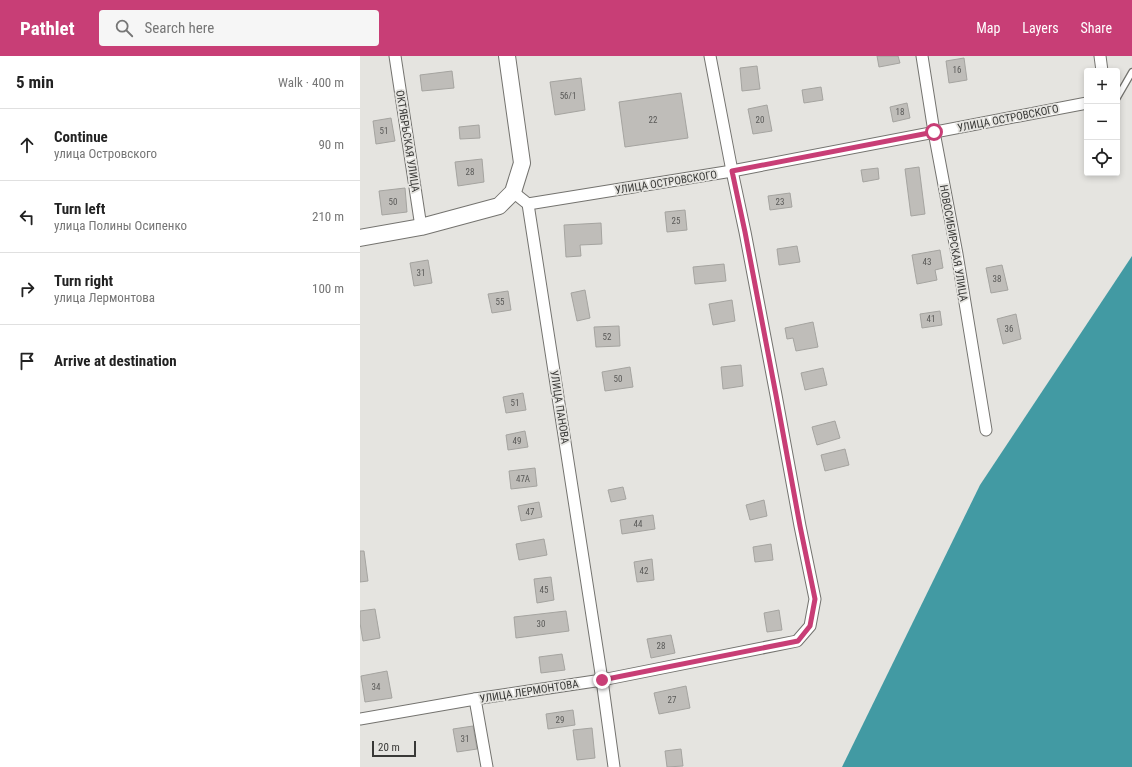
<!DOCTYPE html>
<html lang="en">
<head>
<meta charset="utf-8">
<style>
	body { margin:0; font-family:"Roboto Condensed",sans-serif; background:#f6f6f6; color:#222 }
	.controls { position:absolute; right:12px; top:12px; display:grid; overflow:hidden; border-radius:4px; box-shadow:0 2px 6px #0003 }
	.controls button { width:36px; height:36px; display:grid; place-items:center; padding:0; border:0; border-bottom:1px solid #e0e0e0; background:#fff; color:#222; font:20px sans-serif }
	.scale { position:absolute; left:12px; bottom:10px; width:44px; box-sizing:border-box; padding-left:4px; border:2px solid #393937; border-top:0; font-size:11px; line-height:14px; white-space:nowrap; color:#393937; -webkit-text-stroke:3px #e5e4e0; paint-order:stroke }
	.stop { position:absolute; width:12px; height:12px; margin:-9px; border:3px solid #c83e76; border-radius:50%; background:#fff }
	.stop.end { background:#c83e76; border-color:#fff; box-shadow:0 1px 4px #0008 }
	.list { margin:0; padding:0; list-style:none }
	h2 { display:flex; justify-content:space-between; align-items:center; height:52px; margin:0; padding:0 16px; font-size:17px }
	h2 small { font-size:13px; font-weight:400; color:#767676 }
	.list li { display:grid; grid-template-columns:26px 1fr auto; gap:12px; align-items:center; box-sizing:border-box; height:72px; padding:0 16px; border-top:1px solid #e0e0e0 }
	.list b { display:block; font-size:15px; white-space:nowrap }
	.list p { margin:0; font-size:13px; white-space:nowrap; color:#767676 }
	.list em { font-size:13px; font-style:normal; color:#767676 }
	.icon { flex:none; width:22px; height:22px; fill:none; stroke:currentColor; stroke-width:2; stroke-linecap:round; stroke-linejoin:round }
	.map { position:relative; flex:none; width:772px; height:711px; overflow:hidden }
	header { display:flex; align-items:center; gap:24px; box-sizing:border-box; height:56px; padding:0 20px; background:#c83e76; color:#fff }
	header strong { font-size:19px }
	nav { display:flex; gap:22px; margin-inline-start:auto; font-size:14px }
	.search { width:280px; height:36px; background:#f6f6f6; display:flex; align-items:center; gap:10px; box-sizing:border-box; padding:0 14px; border-radius:4px; color:#767676; font-size:15px }
	main { display:flex }
	aside { flex:1; background:#fff }
	.map>svg:first-child { display:block }
	.water { fill:#429aa3 }
	.building { fill:#bfbdb9; stroke:#a5a4a0 }
	.lines { fill:none; stroke-linecap:round; stroke-linejoin:round }
	.service-casing { stroke:#74736f; stroke-width:8 }
	.minor-casing { stroke:#74736f; stroke-width:13 }
	.secondary-casing { stroke:#74736f; stroke-width:18 }
	.service { stroke:#fff; stroke-width:5.5 }
	.minor { stroke:#fff; stroke-width:11 }
	.secondary { stroke:#fff; stroke-width:16 }
	.route { stroke:#c83e76; stroke-width:5 }
	.labels { text-anchor:middle; stroke-width:3.5; stroke-linejoin:round; paint-order:stroke }
	.number-label { font-size:9px; fill:#5a5a58 }
	.street-label { font-size:11px; fill:#393937; stroke:#e5e4e0 }
</style>
</head>
<body>
<header>
<strong>Pathlet</strong>
<div class="search"><svg class="icon" aria-label="search" viewBox="0 0 24 24"><circle cx="10" cy="10" r="6"/><path d="M15 15l6 6"/></svg>Search here</div>
<nav><a>Map</a><a>Layers</a><a>Share</a></nav>
</header>
<main>
<aside>
<h2>5 min<small>Walk · 400 m</small></h2>
<ul class="list">
<li><svg class="icon" aria-label="ahead" viewBox="0 0 24 24"><path d="M12 20V5M6 11l6-6 6 6"/></svg><div><b>Continue</b><p>улица Островского</p></div><em>90 m</em></li>
<li><svg class="icon" aria-label="left" viewBox="0 0 24 24"><path d="M17 20v-9H6M10 6l-5 5 5 5"/></svg><div><b>Turn left</b><p>улица Полины Осипенко</p></div><em>210 m</em></li>
<li><svg class="icon" aria-label="right" viewBox="0 0 24 24"><path d="M7 20v-9h11M14 6l5 5-5 5"/></svg><div><b>Turn right</b><p>улица Лермонтова</p></div><em>100 m</em></li>
<li><svg class="icon" aria-label="arrive" viewBox="0 0 24 24"><path d="M6 21V4h12l-3 4 3 4H6"/></svg><div><b>Arrive at destination</b></div></li>
</ul>
</aside>
<div class="map">
<svg width="772" height="711" viewBox="0 0 772 711">
	<rect width="100%" height="100%" fill="#e5e4e0"/>
	<!-- water -->
	<path class="water" d="M 772,200 L 772,711 L 482,711 L 620,429 Z"/>
	<!-- building -->
	<g class="building">
		<path d="M 517,0 L 538,0 L 540,7 L 519,11 Z"/>
		<path d="M 604,2 L 607,24 L 589,27 L 586,5 Z"/>
		<path d="M 397,10 L 400,33 L 382,35 L 380,12 Z"/>
		<path d="M 92,15 L 94,32 L 62,35 L 60,19 Z"/>
		<path d="M 221,22 L 225,54 L 195,59 L 190,26 Z"/>
		<path d="M 461,31 L 463,44 L 444,47 L 442,34 Z"/>
		<path d="M 321,37 L 328,82 L 265,91 L 259,46 Z"/>
		<path d="M 547,47 L 550,62 L 533,66 L 530,51 Z"/>
		<path d="M 407,49 L 412,75 L 393,78 L 388,53 Z"/>
		<path d="M 31,62 L 35,85 L 16,88 L 13,65 Z"/>
		<path d="M 119,69 L 120,82 L 100,83 L 99,71 Z"/>
		<path d="M 122,103 L 124,126 L 98,130 L 95,106 Z"/>
		<path d="M 559,111 L 565,158 L 551,160 L 545,113 Z"/>
		<path d="M 518,112 L 519,123 L 503,126 L 501,114 Z"/>
		<path d="M 45,132 L 47,156 L 22,159 L 19,135 Z"/>
		<path d="M 430,137 L 432,151 L 410,154 L 408,140 Z"/>
		<path d="M 325,154 L 327,174 L 307,176 L 305,156 Z"/>
		<path d="M 241,167 L 242,188 L 220,189 L 221,200 L 206,201 L 204,169 Z"/>
		<path d="M 437,190 L 440,206 L 419,209 L 417,193 Z"/>
		<path d="M 580,194 L 583,212 L 575,214 L 577,224 L 557,228 L 552,199 Z"/>
		<path d="M 68,204 L 72,227 L 54,230 L 50,207 Z"/>
		<path d="M 364,208 L 366,225 L 335,228 L 333,211 Z"/>
		<path d="M 642,209 L 648,234 L 631,237 L 626,212 Z"/>
		<path d="M 225,234 L 230,262 L 217,265 L 211,237 Z"/>
		<path d="M 148,235 L 151,254 L 132,257 L 128,238 Z"/>
		<path d="M 372,244 L 375,265 L 353,269 L 349,248 Z"/>
		<path d="M 580,255 L 582,269 L 562,272 L 560,258 Z"/>
		<path d="M 656,258 L 661,283 L 643,288 L 637,263 Z"/>
		<path d="M 453,266 L 458,291 L 436,295 L 433,282 L 427,283 L 425,272 Z"/>
		<path d="M 259,270 L 260,290 L 236,291 L 234,271 Z"/>
		<path d="M 381,309 L 383,330 L 363,333 L 361,311 Z"/>
		<path d="M 270,311 L 273,331 L 245,335 L 242,316 Z"/>
		<path d="M 463,312 L 467,329 L 445,334 L 441,317 Z"/>
		<path d="M 163,337 L 166,354 L 146,357 L 143,341 Z"/>
		<path d="M 475,365 L 480,382 L 457,389 L 452,371 Z"/>
		<path d="M 165,375 L 168,391 L 148,394 L 146,379 Z"/>
		<path d="M 485,393 L 489,409 L 465,415 L 461,399 Z"/>
		<path d="M 175,412 L 177,430 L 151,433 L 149,415 Z"/>
		<path d="M 263,431 L 266,443 L 251,446 L 248,434 Z"/>
		<path d="M 404,444 L 407,460 L 390,464 L 386,449 Z"/>
		<path d="M 179,446 L 182,461 L 161,465 L 158,450 Z"/>
		<path d="M 293,459 L 295,473 L 262,478 L 260,464 Z"/>
		<path d="M 184,483 L 187,499 L 159,504 L 156,488 Z"/>
		<path d="M 411,488 L 413,504 L 395,506 L 393,491 Z"/>
		<path d="M 0,495 L 4,495 L 8,525 L 0,526 Z"/>
		<path d="M 292,503 L 294,524 L 277,526 L 274,506 Z"/>
		<path d="M 191,521 L 194,544 L 177,547 L 174,523 Z"/>
		<path d="M 15,553 L 20,582 L 3,585 L 0,567 L 0,555 Z"/>
		<path d="M 419,554 L 422,574 L 407,576 L 404,557 Z"/>
		<path d="M 206,555 L 209,575 L 156,582 L 154,561 Z"/>
		<path d="M 311,579 L 315,597 L 291,602 L 287,583 Z"/>
		<path d="M 202,598 L 205,614 L 181,617 L 179,601 Z"/>
		<path d="M 27,615 L 32,642 L 5,646 L 1,620 Z"/>
		<path d="M 326,630 L 330,652 L 299,658 L 294,637 Z"/>
		<path d="M 213,654 L 215,669 L 188,673 L 186,658 Z"/>
		<path d="M 113,670 L 117,693 L 97,696 L 93,673 Z"/>
		<path d="M 232,672 L 235,702 L 217,704 L 213,674 Z"/>
		<path d="M 321,693 L 323,710 L 307,711 L 305,695 Z"/>
	</g>
	<g class="lines">
		<defs>
			<path id="service" d="M 757,42 L 772,16"/>
			<g id="minor">
				<path d="M 35,0 L 61,171"/>
				<path d="M 562,0 L 574,76 L 597,198 L 626,374"/>
				<path d="M 740,0 L 742,15"/>
				<path d="M 153,136 L 168,148 L 242,624 L 254,711"/>
				<path d="M 168,148 L 372,115 L 727,47"/>
				<path d="M 115,643 L 127,711"/>
				<path d="M 0,663 L 115,643 L 242,624 L 437,585 L 450,570 L 455,543 L 440,470 L 416,339 L 385,176 L 372,115 L 350,0"/>
			</g>
			<path id="secondary" d="M 0,182 L 61,171 L 139,150 L 153,136 L 162,107 L 147,0"/>
		</defs>
		<!-- service casing -->
		<use href="#service" class="service-casing"/>
		<!-- minor casing -->
		<use href="#minor" class="minor-casing"/>
		<!-- secondary casing -->
		<use href="#secondary" class="secondary-casing"/>
		<!-- service -->
		<use href="#service" class="service"/>
		<!-- minor -->
		<use href="#minor" class="minor"/>
		<!-- secondary -->
		<use href="#secondary" class="secondary"/>
	</g>
	<g class="lines">
		<!-- route -->
		<path class="route" d="M 242,624 L 438,585 L 450,570 L 455,543 L 440,470 L 416,339 L 385,176 L 372,115 L 574,76"/>
	</g>
	<g class="labels">
		<!-- number labels -->
		<g class="number-label">
			<text x="597" y="17">16</text>
			<text x="208" y="43">56/1</text>
			<text x="540" y="59">18</text>
			<text x="293" y="67">22</text>
			<text x="400" y="67">20</text>
			<text x="24" y="78">51</text>
			<text x="110" y="119">28</text>
			<text x="33" y="149">50</text>
			<text x="420" y="149">23</text>
			<text x="316" y="168">25</text>
			<text x="567" y="209">43</text>
			<text x="61" y="220">31</text>
			<text x="637" y="226">38</text>
			<text x="140" y="249">55</text>
			<text x="571" y="266">41</text>
			<text x="649" y="276">36</text>
			<text x="247" y="284">52</text>
			<text x="258" y="326">50</text>
			<text x="155" y="350">51</text>
			<text x="157" y="388">49</text>
			<text x="163" y="426">47А</text>
			<text x="170" y="459">47</text>
			<text x="278" y="471">44</text>
			<text x="284" y="518">42</text>
			<text x="184" y="537">45</text>
			<text x="181" y="571">30</text>
			<text x="301" y="593">28</text>
			<text x="16" y="634">34</text>
			<text x="312" y="647">27</text>
			<text x="200" y="667">29</text>
			<text x="105" y="686">31</text>
		</g>
		<!-- street labels -->
		<g class="street-label">
			<text transform="translate(648 62) rotate(-11)" y="4">УЛИЦА ОСТРОВСКОГО</text>
			<text transform="translate(48 85) rotate(81)" y="4">ОКТЯБРЬСКАЯ УЛИЦА</text>
			<text transform="translate(306 126) rotate(-9)" y="4">УЛИЦА ОСТРОВСКОГО</text>
			<text transform="translate(594 187) rotate(80)" y="4">НОВОСИБИРСКАЯ УЛИЦА</text>
			<text transform="translate(200 351) rotate(81)" y="4">УЛИЦА ПАНОВА</text>
			<text transform="translate(169 635) rotate(-9)" y="4">УЛИЦА ЛЕРМОНТОВА</text>
		</g>
	</g>
</svg>
<div class="controls">
<button>+</button>
<button>−</button>
<button><svg class="icon" aria-label="locate" viewBox="0 0 24 24"><circle cx="12" cy="12" r="6"/><path d="M12 2v4M12 18v4M2 12h4M18 12h4"/></svg></button>
</div>
<div class="scale">20 m</div>
<div class="stop" style="left:574px;top:76px"></div>
<div class="stop end" style="left:242px;top:624px"></div>
</div>
</main>
</body>
</html>
